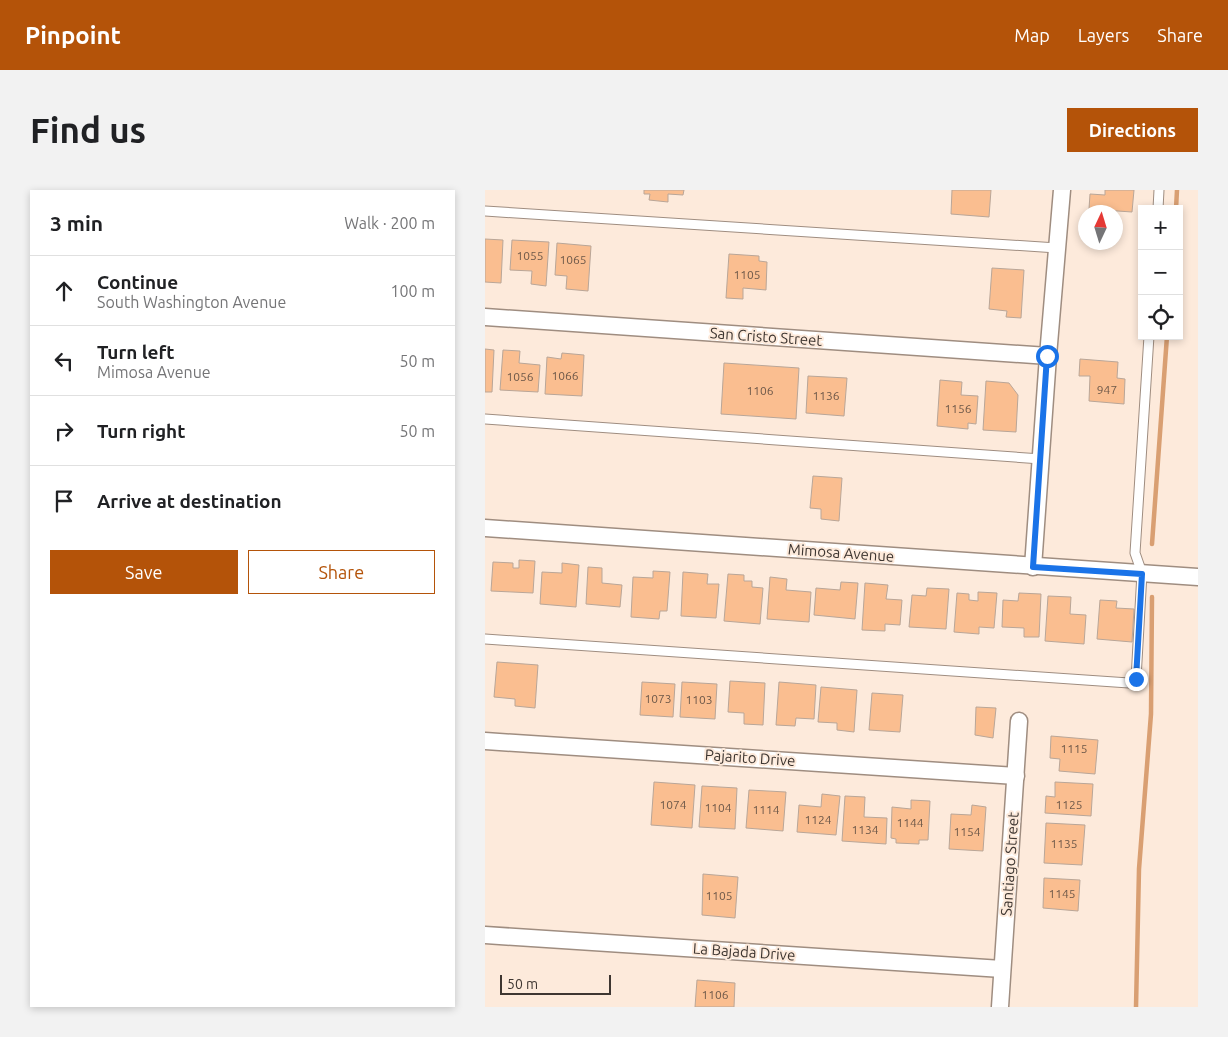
<!DOCTYPE html>
<html lang="en">
<head>
<meta charset="utf-8">
<style>
	body { margin:0; font-family:Ubuntu,sans-serif; background:#f2f2f2; color:#202124 }
	.controls { position:absolute; right:15px; top:15px; display:grid; overflow:hidden; border-radius:0px; box-shadow:0 2px 8px #0003 }
	.controls button { width:45px; height:45px; display:grid; place-items:center; padding:0; border:0; border-bottom:1px solid #e0e0e0; background:#fff; color:#202124; font:25px sans-serif }
	.compass { position:absolute; left:593px; top:15px; width:45px; height:45px; border-radius:50%; background:#fff; box-shadow:0 2px 8px #0003; rotate:4deg }
	.scale { position:absolute; left:15px; bottom:12px; width:111px; box-sizing:border-box; padding-left:5px; border:2px solid #3e3631; border-top:0; font-size:14px; line-height:18px; white-space:nowrap; color:#3e3631; -webkit-text-stroke:4px #fdeadb; paint-order:stroke }
	.stop { position:absolute; width:15px; height:15px; margin:-11px; border:4px solid #1a73e8; border-radius:50%; background:#fff }
	.stop.end { background:#1a73e8; border-color:#fff; box-shadow:0 1px 5px #0008 }
	.list { margin:0; padding:0; list-style:none }
	h2 { display:flex; justify-content:space-between; align-items:center; height:65px; margin:0; padding:0 20px; font-size:21px }
	h2 small { font-size:16px; font-weight:400; color:#757577 }
	.list li { display:grid; grid-template-columns:32px 1fr auto; gap:15px; align-items:center; box-sizing:border-box; height:70px; padding:0 20px; border-top:1px solid #e0e0e0 }
	.list b { display:block; font-size:19px; white-space:nowrap }
	.list p { margin:0; font-size:16px; white-space:nowrap; color:#757577 }
	.list em { font-size:16px; font-style:normal; color:#757577 }
	.actions { display:flex; gap:10px; padding:15px 20px }
	.actions a { flex:1; padding:11px 0; border:1px solid #b45309; border-radius:0px; text-align:center; font-size:18px; color:#b45309 }
	.actions .main { background:#b45309; color:#fff }
	.icon { flex:none; width:28px; height:28px; fill:none; stroke:currentColor; stroke-width:2; stroke-linecap:round; stroke-linejoin:round }
	.map { position:relative; flex:none; width:713px; height:817px; overflow:hidden; border-radius:0px }
	header { display:flex; align-items:center; gap:30px; box-sizing:border-box; height:70px; padding:0 25px; background:#b45309; color:#fff }
	header strong { font-size:24px }
	nav { display:flex; gap:28px; margin-inline-start:auto; font-size:18px }
	.intro { display:flex; align-items:center; justify-content:space-between; box-sizing:border-box; height:120px; padding:0 30px }
	h1 { margin:0; font-size:35px }
	.button { padding:12px 22px; border-radius:0px; background:#b45309; color:#fff; font-size:18px; font-weight:700 }
	main { display:flex; gap:30px; padding:0 30px }
	aside { flex:1; background:#fff; border-radius:0px; box-shadow:0 2px 8px #0003 }
	.map>svg:first-child { display:block }
	.lines { fill:none; stroke-linecap:round; stroke-linejoin:round }
	.stream { stroke:#d99f72; stroke-width:4.5 }
	.building { fill:#fabe90; stroke:#b9a698 }
	.lane-casing { stroke:#9f8d80; stroke-width:11 }
	.street-casing { stroke:#9f8d80; stroke-width:19 }
	.lane { stroke:#fff; stroke-width:9 }
	.street { stroke:#fff; stroke-width:16 }
	.route { stroke:#1a73e8; stroke-width:6 }
	.labels { text-anchor:middle; stroke-width:4; stroke-linejoin:round; paint-order:stroke }
	.number-label { font-size:12px; fill:#6d5849 }
	.street-label { font-size:15px; fill:#3e3631; stroke:#fdeadb }
</style>
</head>
<body>
<header>
<strong>Pinpoint</strong>
<nav><a>Map</a><a>Layers</a><a>Share</a></nav>
</header>
<div class="intro"><h1>Find us</h1><a class="button">Directions</a></div>
<main>
<aside>
<h2>3 min<small>Walk · 200 m</small></h2>
<ul class="list">
<li><svg class="icon" aria-label="ahead" viewBox="0 0 24 24"><path d="M12 20V5M6 11l6-6 6 6"/></svg><div><b>Continue</b><p>South Washington Avenue</p></div><em>100 m</em></li>
<li><svg class="icon" aria-label="left" viewBox="0 0 24 24"><path d="M17 20v-9H6M10 6l-5 5 5 5"/></svg><div><b>Turn left</b><p>Mimosa Avenue</p></div><em>50 m</em></li>
<li><svg class="icon" aria-label="right" viewBox="0 0 24 24"><path d="M7 20v-9h11M14 6l5 5-5 5"/></svg><div><b>Turn right</b></div><em>50 m</em></li>
<li><svg class="icon" aria-label="arrive" viewBox="0 0 24 24"><path d="M6 21V4h12l-3 4 3 4H6"/></svg><div><b>Arrive at destination</b></div></li>
</ul>
<div class="actions"><a class="main">Save</a><a>Share</a></div>
</aside>
<div class="map">
<svg width="713" height="817" viewBox="0 0 713 817">
	<rect width="100%" height="100%" fill="#fdeadb"/>
	<g class="lines">
		<!-- stream -->
		<g class="stream">
			<path d="M 691,19 L 692,0"/>
			<path d="M 667,354 L 682,146"/>
			<path d="M 651,817 L 654,679 L 666,524 L 667,407"/>
		</g>
	</g>
	<!-- building -->
	<g class="building">
		<path d="M 159,0 L 199,0 L 198,5 L 183,4 L 183,12 L 164,10 L 165,4 L 159,4 Z"/>
		<path d="M 467,0 L 506,0 L 504,27 L 466,24 Z"/>
		<path d="M 620,0 L 649,0 L 647,22 L 604,19 L 605,4 L 620,5 Z"/>
		<path d="M 0,49 L 18,50 L 16,93 L 0,92 Z"/>
		<path d="M 27,50 L 64,52 L 61,96 L 46,94 L 47,81 L 25,80 Z"/>
		<path d="M 72,53 L 106,56 L 103,101 L 81,99 L 82,86 L 70,85 Z"/>
		<path d="M 244,64 L 274,66 L 274,71 L 282,72 L 281,100 L 258,98 L 258,109 L 241,108 Z"/>
		<path d="M 507,78 L 539,80 L 536,128 L 521,127 L 522,121 L 504,119 Z"/>
		<path d="M 0,159 L 9,160 L 7,202 L 0,202 Z"/>
		<path d="M 18,160 L 35,161 L 34,173 L 55,175 L 53,202 L 15,200 Z"/>
		<path d="M 77,163 L 99,165 L 97,206 L 60,204 L 62,167 L 76,169 Z"/>
		<path d="M 595,169 L 633,172 L 632,188 L 640,189 L 639,214 L 604,211 L 605,186 L 594,186 Z"/>
		<path d="M 239,173 L 314,178 L 311,229 L 236,224 Z"/>
		<path d="M 323,186 L 362,188 L 359,226 L 321,223 Z"/>
		<path d="M 455,190 L 477,192 L 476,205 L 493,206 L 491,234 L 483,233 L 483,239 L 452,236 Z"/>
		<path d="M 501,191 L 524,193 L 533,205 L 531,242 L 498,240 Z"/>
		<path d="M 328,286 L 357,288 L 354,331 L 336,329 L 336,319 L 325,318 Z"/>
		<path d="M 34,370 L 50,371 L 48,403 L 6,401 L 8,372 L 28,373 L 28,378 L 34,378 Z"/>
		<path d="M 77,373 L 94,375 L 91,417 L 55,414 L 57,382 L 77,383 Z"/>
		<path d="M 103,377 L 117,378 L 117,393 L 137,395 L 135,417 L 101,414 Z"/>
		<path d="M 168,381 L 185,382 L 182,421 L 175,421 L 174,429 L 146,427 L 148,387 L 168,388 Z"/>
		<path d="M 198,382 L 223,384 L 222,394 L 234,394 L 231,428 L 196,426 Z"/>
		<path d="M 243,384 L 259,385 L 259,391 L 267,391 L 267,397 L 278,398 L 275,434 L 239,431 Z"/>
		<path d="M 285,387 L 302,389 L 301,400 L 326,402 L 324,432 L 282,429 Z"/>
		<path d="M 356,392 L 373,393 L 370,429 L 329,425 L 331,398 L 355,400 Z"/>
		<path d="M 380,393 L 403,395 L 401,409 L 417,410 L 415,435 L 400,434 L 400,441 L 377,440 Z"/>
		<path d="M 442,398 L 464,399 L 461,439 L 424,437 L 427,405 L 441,406 Z"/>
		<path d="M 493,402 L 512,403 L 509,438 L 494,437 L 494,444 L 469,442 L 472,403 L 484,404 L 484,410 L 493,411 Z"/>
		<path d="M 534,403 L 556,404 L 554,447 L 539,447 L 539,438 L 517,437 L 518,410 L 533,411 Z"/>
		<path d="M 563,406 L 586,407 L 585,424 L 601,425 L 599,454 L 560,451 Z"/>
		<path d="M 615,410 L 632,411 L 631,418 L 649,419 L 647,452 L 612,449 Z"/>
		<path d="M 12,472 L 53,475 L 50,518 L 30,516 L 30,509 L 9,507 Z"/>
		<path d="M 245,491 L 280,493 L 278,535 L 259,534 L 259,523 L 243,522 Z"/>
		<path d="M 157,492 L 190,494 L 188,527 L 155,525 Z"/>
		<path d="M 197,492 L 232,494 L 230,529 L 195,527 Z"/>
		<path d="M 294,492 L 331,495 L 329,529 L 311,528 L 310,536 L 291,535 Z"/>
		<path d="M 336,497 L 372,500 L 369,542 L 352,540 L 352,533 L 333,532 Z"/>
		<path d="M 387,503 L 418,505 L 415,542 L 384,540 Z"/>
		<path d="M 491,517 L 511,518 L 508,548 L 490,545 Z"/>
		<path d="M 566,546 L 613,550 L 610,584 L 574,581 L 575,569 L 565,568 Z"/>
		<path d="M 169,592 L 210,595 L 207,638 L 166,635 Z"/>
		<path d="M 570,592 L 608,594 L 606,626 L 560,623 L 561,606 L 570,607 Z"/>
		<path d="M 217,596 L 252,598 L 250,639 L 214,637 Z"/>
		<path d="M 264,600 L 301,602 L 298,641 L 261,638 Z"/>
		<path d="M 337,604 L 355,606 L 351,645 L 312,642 L 314,615 L 336,617 Z"/>
		<path d="M 360,606 L 380,607 L 379,627 L 402,628 L 401,654 L 357,651 Z"/>
		<path d="M 426,610 L 445,611 L 443,650 L 434,650 L 434,654 L 411,653 L 411,649 L 406,648 L 407,617 L 426,619 Z"/>
		<path d="M 487,615 L 501,617 L 498,661 L 464,659 L 466,624 L 486,625 Z"/>
		<path d="M 561,633 L 600,635 L 597,675 L 559,673 Z"/>
		<path d="M 218,684 L 253,687 L 250,728 L 217,725 Z"/>
		<path d="M 559,688 L 595,690 L 593,721 L 558,718 Z"/>
		<path d="M 212,790 L 250,793 L 249,817 L 210,817 Z"/>
	</g>
	<g class="lines">
		<defs>
			<g id="lane">
				<path d="M 673,19 L 674,0"/>
				<path d="M 0,21 L 572,58"/>
				<path d="M 0,229 L 556,269"/>
				<path d="M 0,449 L 644,493 L 651,489 L 657,383 L 650,363 L 664,146"/>
			</g>
			<g id="street">
				<path d="M 0,127 L 563,166"/>
				<path d="M 0,338 L 713,387"/>
				<path d="M 548,377 L 563,166 L 577,0"/>
				<path d="M 0,551 L 531,586"/>
				<path d="M 0,745 L 517,779"/>
				<path d="M 515,817 L 534,531"/>
			</g>
		</defs>
		<!-- lane casing -->
		<use href="#lane" class="lane-casing"/>
		<!-- street casing -->
		<use href="#street" class="street-casing"/>
		<!-- lane -->
		<use href="#lane" class="lane"/>
		<!-- street -->
		<use href="#street" class="street"/>
	</g>
	<g class="lines">
		<!-- route -->
		<path class="route" d="M 562,166 L 548,377 L 657,384 L 651,489"/>
	</g>
	<g class="labels">
		<!-- number labels -->
		<g class="number-label">
			<text x="45" y="70">1055</text>
			<text x="88" y="74">1065</text>
			<text x="262" y="89">1105</text>
			<text x="80" y="190">1066</text>
			<text x="35" y="191">1056</text>
			<text x="622" y="204">947</text>
			<text x="275" y="205">1106</text>
			<text x="341" y="210">1136</text>
			<text x="473" y="223">1156</text>
			<text x="173" y="513">1073</text>
			<text x="214" y="514">1103</text>
			<text x="589" y="563">1115</text>
			<text x="188" y="619">1074</text>
			<text x="584" y="619">1125</text>
			<text x="233" y="622">1104</text>
			<text x="281" y="624">1114</text>
			<text x="333" y="634">1124</text>
			<text x="425" y="637">1144</text>
			<text x="380" y="644">1134</text>
			<text x="482" y="646">1154</text>
			<text x="579" y="658">1135</text>
			<text x="577" y="708">1145</text>
			<text x="234" y="710">1105</text>
			<text x="230" y="809">1106</text>
		</g>
		<!-- street labels -->
		<g class="street-label">
			<text transform="translate(281 147) rotate(4)" y="5">San Cristo Street</text>
			<text transform="translate(356 363) rotate(4)" y="5">Mimosa Avenue</text>
			<text transform="translate(265 568) rotate(4)" y="5">Pajarito Drive</text>
			<text transform="translate(525 674) rotate(-86)" y="5">Santiago Street</text>
			<text transform="translate(259 762) rotate(4)" y="5">La Bajada Drive</text>
		</g>
	</g>
</svg>
<div class="controls">
<button>+</button>
<button>−</button>
<button><svg class="icon" aria-label="locate" viewBox="0 0 24 24"><circle cx="12" cy="12" r="6"/><path d="M12 2v4M12 18v4M2 12h4M18 12h4"/></svg></button>
</div>
<svg class="compass" viewBox="-18 -18 36 36"><path d="M0-13l5 13h-10z" fill="#e53935"/><path d="M0 13l5-13h-10z" fill="#757577"/></svg>
<div class="scale">50 m</div>
<div class="stop" style="left:562px;top:166px"></div>
<div class="stop end" style="left:651px;top:489px"></div>
</div>
</main>
</body>
</html>
